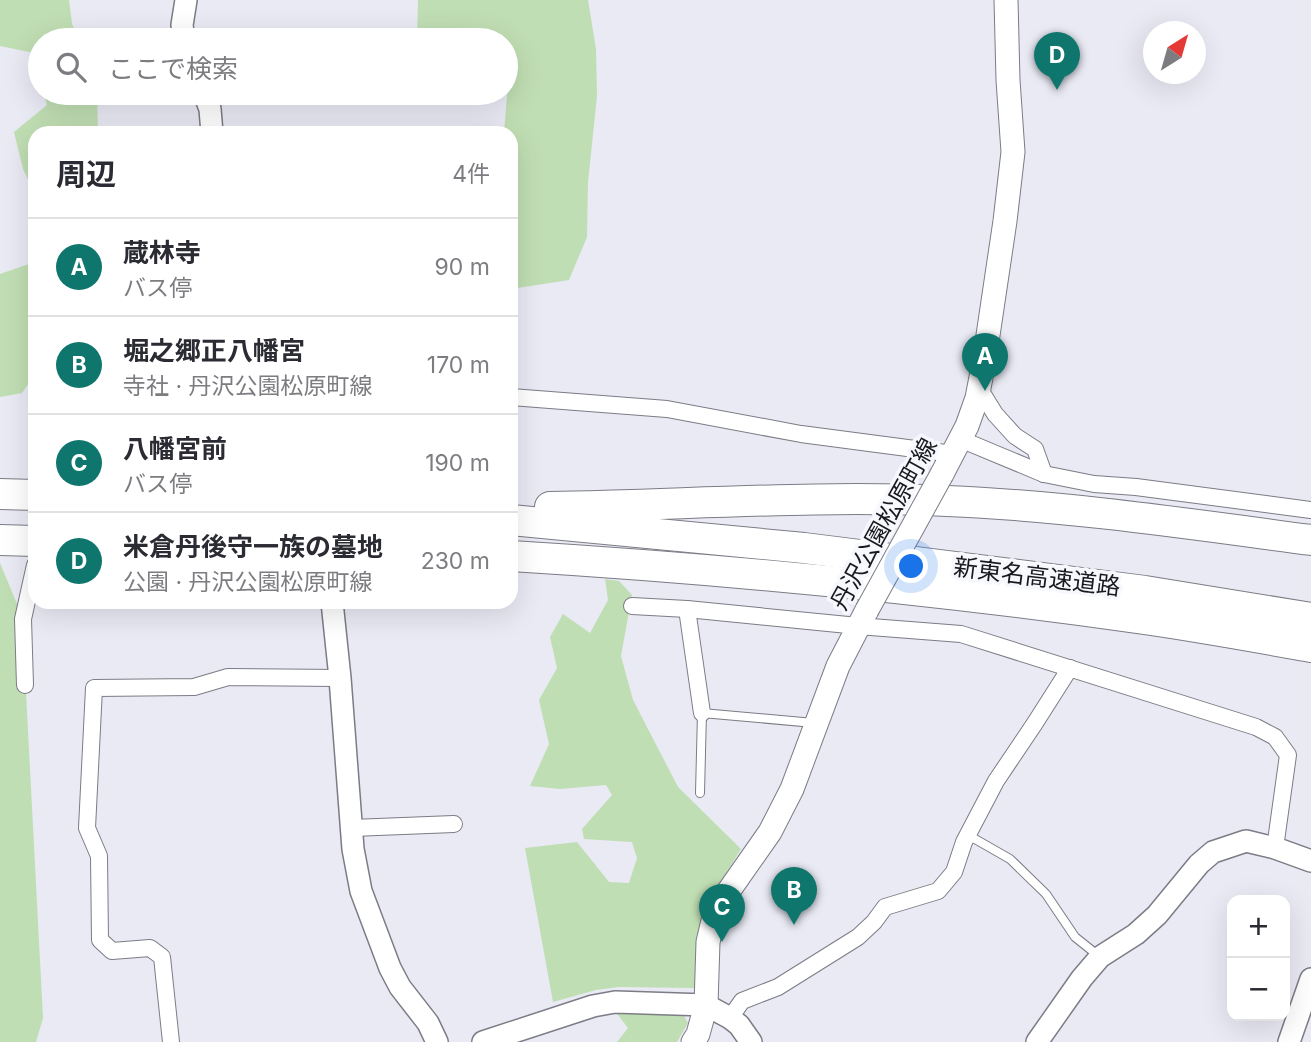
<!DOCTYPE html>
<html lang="ja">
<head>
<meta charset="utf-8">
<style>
	body { margin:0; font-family:Inter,"Noto Sans JP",sans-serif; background:#f2f2f3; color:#2b2b33 }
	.controls { position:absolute; right:21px; bottom:21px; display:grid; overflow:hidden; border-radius:14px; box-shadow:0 7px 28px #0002 }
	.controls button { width:63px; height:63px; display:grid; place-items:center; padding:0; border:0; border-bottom:2px solid #e1e1e2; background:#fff; color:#2b2b33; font:35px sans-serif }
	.compass { position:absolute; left:1143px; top:21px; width:63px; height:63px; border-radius:50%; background:#fff; box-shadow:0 7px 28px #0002; rotate:37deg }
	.you { position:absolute; left:912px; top:567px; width:24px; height:24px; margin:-18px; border:5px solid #fff; border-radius:50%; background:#1a73e8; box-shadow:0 0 0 10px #1a73e833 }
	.badge { display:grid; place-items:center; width:46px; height:46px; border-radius:50%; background:#0f766e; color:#fff; font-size:23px; font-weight:700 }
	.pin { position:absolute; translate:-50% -58px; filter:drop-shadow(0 2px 4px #0008) }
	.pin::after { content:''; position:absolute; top:37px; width:24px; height:21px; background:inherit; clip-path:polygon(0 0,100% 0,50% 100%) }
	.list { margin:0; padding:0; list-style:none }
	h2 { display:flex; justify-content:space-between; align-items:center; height:91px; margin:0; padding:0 28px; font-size:30px }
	h2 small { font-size:23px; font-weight:400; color:#7c7c81 }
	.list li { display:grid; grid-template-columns:46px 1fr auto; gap:21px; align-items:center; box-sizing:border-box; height:98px; padding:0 28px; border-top:2px solid #e1e1e2 }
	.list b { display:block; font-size:26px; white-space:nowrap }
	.list p { margin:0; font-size:23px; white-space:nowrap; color:#7c7c81 }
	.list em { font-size:23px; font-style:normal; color:#7c7c81 }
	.icon { flex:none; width:38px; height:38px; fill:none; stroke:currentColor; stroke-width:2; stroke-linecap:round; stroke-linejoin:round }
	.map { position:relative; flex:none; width:1311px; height:1042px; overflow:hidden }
	.search { position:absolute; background:#fff; box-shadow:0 7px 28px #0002; left:28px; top:28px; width:490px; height:77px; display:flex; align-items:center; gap:18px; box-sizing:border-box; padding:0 24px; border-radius:38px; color:#7c7c81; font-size:26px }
	.panel { position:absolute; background:#fff; box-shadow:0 7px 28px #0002; left:28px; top:126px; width:490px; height:483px; border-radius:21px }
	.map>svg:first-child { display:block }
	.green { fill:#c0deb3 }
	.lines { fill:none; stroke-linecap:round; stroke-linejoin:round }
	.service-casing { stroke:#7b7c85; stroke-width:10 }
	.minor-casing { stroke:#7b7c85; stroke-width:18 }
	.tertiary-casing { stroke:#7b7c85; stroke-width:24 }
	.secondary-casing { stroke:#7b7c85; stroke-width:25 }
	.motorway-casing { stroke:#7b7c85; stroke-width:32 }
	.service { stroke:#fff; stroke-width:8 }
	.minor { stroke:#fff; stroke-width:16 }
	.tertiary { stroke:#fff; stroke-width:21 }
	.secondary { stroke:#fff; stroke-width:23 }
	.motorway { stroke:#fff; stroke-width:30 }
	.secondary-bridge-casing { stroke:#7b7c85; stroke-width:25; stroke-linecap:butt }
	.secondary-bridge { stroke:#fff; stroke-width:23 }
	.labels { text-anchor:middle; stroke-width:7; stroke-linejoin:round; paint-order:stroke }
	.street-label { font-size:24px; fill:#19191d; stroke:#f7f8fe }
</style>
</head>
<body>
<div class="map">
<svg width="1311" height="1042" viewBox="0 0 1311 1042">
	<rect width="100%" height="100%" fill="#e9eaf4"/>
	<!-- green -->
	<g class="green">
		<path d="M 0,0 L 69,0 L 72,24 L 79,40 L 40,40 L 40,78 L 34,53 L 0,46 Z"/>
		<path d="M 418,0 L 588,0 L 596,49 L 597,96 L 588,182 L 587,237 L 569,280 L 511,289 L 511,133 L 504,133 L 509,71 L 506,70 L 506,40 L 417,40 Z"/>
		<path d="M 44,93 L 97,93 L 98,133 L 35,133 L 35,195 L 23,169 L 14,132 L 47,105 Z"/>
		<path d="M 35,242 L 35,374 L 22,393 L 0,397 L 0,274 L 32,263 Z"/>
		<path d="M 0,563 L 22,616 L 43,1018 L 36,1042 L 0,1042 Z"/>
		<path d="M 605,579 L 619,581 L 632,595 L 621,656 L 633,700 L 678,787 L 741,849 L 704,909 L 696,954 L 695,988 L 619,987 L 596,990 L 553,1002 L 525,848 L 577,842 L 609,882 L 629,883 L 637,858 L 632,842 L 584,839 L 582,829 L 612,795 L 606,785 L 560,789 L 530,786 L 549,744 L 539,700 L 557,668 L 550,637 L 563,614 L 590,633 L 608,600 Z"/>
		<path d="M 615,1011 L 682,1012 L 688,1023 L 677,1042 L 617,1042 L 628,1028 Z"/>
	</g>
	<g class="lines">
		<defs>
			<g id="service">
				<path d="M 700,793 L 702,713 L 814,723"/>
				<path d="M 968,835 L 1010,859 L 1046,894 L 1075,937 L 1100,957"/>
			</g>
			<g id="minor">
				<path d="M 979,388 L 995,414 L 1015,436 L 1035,449 L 1044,474"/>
				<path d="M 511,397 L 667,409 L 801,434 L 953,454"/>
				<path d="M 960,439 L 1044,474 L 1094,484 L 1136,487 L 1311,510"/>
				<path d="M 632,606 L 687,609 L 858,626 L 961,634 L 1256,727 L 1275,737 L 1288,755 L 1275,848"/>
				<path d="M 687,609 L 702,713"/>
				<path d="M 25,685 L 23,619 L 35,565"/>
				<path d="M 352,828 L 454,824"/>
				<path d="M 730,1018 L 742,1001 L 778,987 L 858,937 L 874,922 L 885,907 L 938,891 L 954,872 L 964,842 L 996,781 L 1035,723 L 1070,668"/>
				<path d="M 171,1042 L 162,957 L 150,948 L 112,951 L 100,940 L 99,856 L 87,828 L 94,688 L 194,687 L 228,677 L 340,678"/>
			</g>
			<g id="tertiary">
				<path d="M 184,40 L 182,25 L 186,0"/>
				<path d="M 204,93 L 210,109 L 212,133"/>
				<path d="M 332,602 L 340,678 L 353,849 L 361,891 L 390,968 L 400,987 L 428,1023 L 437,1042"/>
				<path d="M 483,1042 L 593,1006 L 615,1002 L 706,1005 L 730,1018 L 739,1025 L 751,1042"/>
				<path d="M 1037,1042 L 1082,978 L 1100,957 L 1136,934 L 1157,915 L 1199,864 L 1213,852 L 1246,841 L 1275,848 L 1311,861"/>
				<path d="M 1289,1042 L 1311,979"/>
			</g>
			<g id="secondary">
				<path d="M 942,474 L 967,426 L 977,398 L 984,362 L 1005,221 L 1013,152 L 1008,80 L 1006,0"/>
				<path d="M 693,1042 L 698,1034 L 706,1005 L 708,942 L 713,921 L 721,902 L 770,832 L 792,789 L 838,666 L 867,610"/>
			</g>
			<g id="motorway">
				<path d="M 0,494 L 35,495"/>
				<path d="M 550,507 C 682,505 815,495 947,501 C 1069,506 1190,524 1311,540"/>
				<path d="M 511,520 L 804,548 L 1145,591 L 1311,618"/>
				<path d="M 0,540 L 35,541"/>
				<path d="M 511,556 C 723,569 934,589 1144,619 C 1200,627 1255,637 1311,647"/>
			</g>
		</defs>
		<!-- service casing -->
		<use href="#service" class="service-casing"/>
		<!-- minor casing -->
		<use href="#minor" class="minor-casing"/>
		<!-- tertiary casing -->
		<use href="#tertiary" class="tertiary-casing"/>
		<!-- secondary casing -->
		<use href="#secondary" class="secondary-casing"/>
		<!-- motorway casing -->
		<use href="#motorway" class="motorway-casing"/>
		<!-- service -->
		<use href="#service" class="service"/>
		<!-- minor -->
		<use href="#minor" class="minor"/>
		<!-- tertiary -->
		<use href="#tertiary" class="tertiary"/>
		<!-- secondary -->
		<use href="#secondary" class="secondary"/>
		<!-- motorway -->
		<use href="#motorway" class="motorway"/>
		<defs>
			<path id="secondary-bridge" d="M 867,610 L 942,474"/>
		</defs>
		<!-- secondary-bridge casing -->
		<use href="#secondary-bridge" class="secondary-bridge-casing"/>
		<!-- secondary-bridge -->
		<use href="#secondary-bridge" class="secondary-bridge"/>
	</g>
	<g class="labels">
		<!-- street labels -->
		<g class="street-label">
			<text transform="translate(884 524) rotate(-61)" y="8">丹沢公園松原町線</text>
			<text transform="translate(1037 577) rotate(7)" y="8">新東名高速道路</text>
		</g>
	</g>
</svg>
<div class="controls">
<button>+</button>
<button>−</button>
</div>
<svg class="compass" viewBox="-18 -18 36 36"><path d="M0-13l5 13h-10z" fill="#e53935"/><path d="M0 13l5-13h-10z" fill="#7c7c81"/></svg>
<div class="you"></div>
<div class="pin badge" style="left:985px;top:391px">A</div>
<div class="pin badge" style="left:794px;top:925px">B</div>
<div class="pin badge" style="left:722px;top:942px">C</div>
<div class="pin badge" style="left:1057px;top:90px">D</div>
<div class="search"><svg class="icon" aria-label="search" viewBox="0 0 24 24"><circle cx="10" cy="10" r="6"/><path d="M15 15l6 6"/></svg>ここで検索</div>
<section class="panel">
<h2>周辺<small>4件</small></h2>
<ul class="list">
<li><span class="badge">A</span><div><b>蔵林寺</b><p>バス停</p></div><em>90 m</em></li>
<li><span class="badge">B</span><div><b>堀之郷正八幡宮</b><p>寺社 · 丹沢公園松原町線</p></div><em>170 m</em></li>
<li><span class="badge">C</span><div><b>八幡宮前</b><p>バス停</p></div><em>190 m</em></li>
<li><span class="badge">D</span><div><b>米倉丹後守一族の墓地</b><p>公園 · 丹沢公園松原町線</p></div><em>230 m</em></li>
</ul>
</section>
</div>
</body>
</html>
